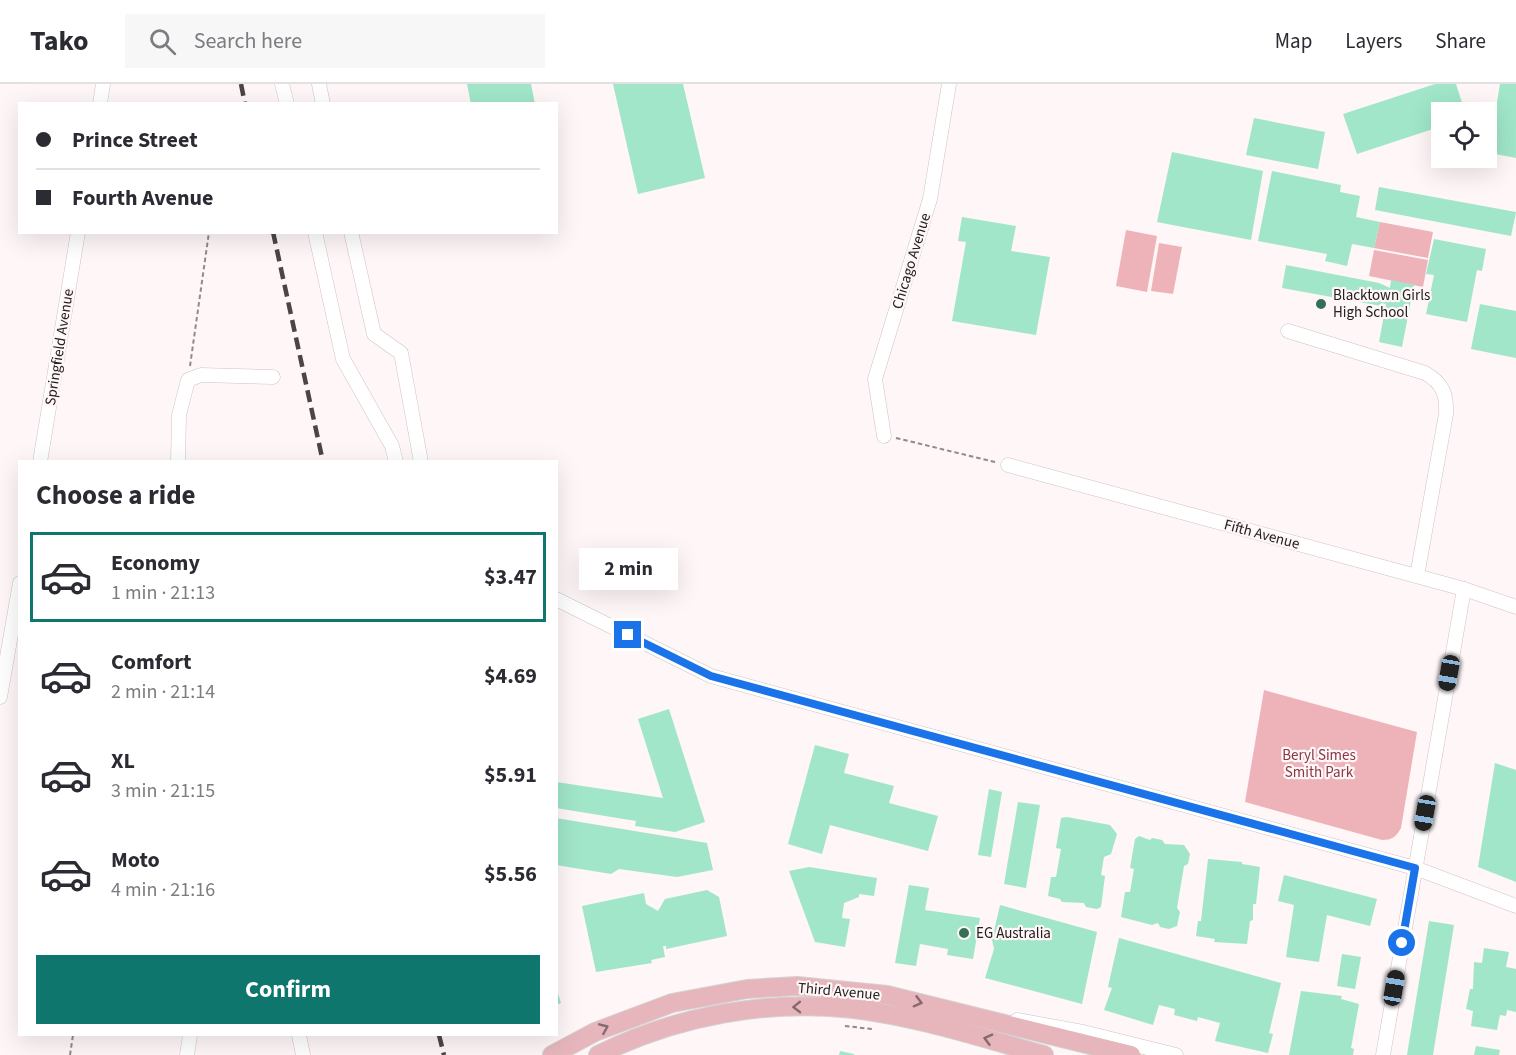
<!DOCTYPE html>
<html lang="en">
<head>
<meta charset="utf-8">
<style>
	body { margin:0; font-family:"Source Sans 3",sans-serif; background:#f7f7f7; color:#2b2b33; height:100vh; display:flex; flex-direction:column; font-size:22px; white-space:nowrap }
	* { box-sizing:border-box; margin:0 }
	p { font-size:20px; color:#7c7c81 }
	.icon { flex:none; width:33px; height:33px; fill:none; stroke:currentColor; stroke-width:2; stroke-linecap:round; stroke-linejoin:round }
	.map { position:relative; flex:1; overflow:hidden }
	.panel { position:absolute; left:18px; top:376px; width:540px; height:576px; display:flex; flex-direction:column; background:#fff; border-radius:0px; box-shadow:0 6px 24px #0002 }
	.panel>* { flex:none }
	.top-card { position:absolute; left:18px; top:18px; width:540px; height:132px; border-radius:0px; box-shadow:0 6px 24px #0002; display:grid; align-content:center; height:132px; padding:0 18px; background:#fff }
	.fabs { position:absolute; left:1431px; top:18px; display:grid; gap:12px }
	.fabs a { display:grid; place-items:center; width:66px; height:66px; border-radius:0px; background:#fff; box-shadow:0 6px 24px #0002; font-size:30px }
	.end { position:absolute; width:27px; height:27px; margin:-14px; border:8px solid #1a73e8; background:#fff; box-shadow:0 0 0 3px #fff }
	.from { border-radius:50% }
	.bubble { position:absolute; height:42px; border-radius:0px; background:#fff; box-shadow:0 6px 24px #0002; font-size:20px; font-weight:700; line-height:42px; text-align:center }
	.car { position:absolute; width:18px; height:36px; margin:-18px -9px; border-radius:8px; box-shadow:0 0 4px 2px #0007; background:linear-gradient(#222 24%,#8ab4d8 0 40%,#222 0 76%,#8ab4d8 0 86%,#222 0) }
	.top-card b { display:flex; align-items:center; gap:21px; height:57px; font-size:22px }
	.top-card b+b { border-top:2px solid #e1e1e2 }
	.top-card i { width:15px; height:15px; background:#2b2b33 }
	ul { padding:0; list-style:none }
	li { display:flex; align-items:center; gap:18px; height:90px; margin:0 12px 9px; padding:0 6px; border:3px solid transparent; border-radius:0px }
	li div { flex:1 }
	li b { display:block; font-size:22px }
	li em { font-style:normal; font-weight:700 }
	li.on { border-color:#0f766e }
	li>.icon { width:54px; height:54px; stroke-width:1.5 }
	h2 { padding:0 18px; font-size:27px; line-height:72px }
	.button { display:flex; gap:12px; margin-top:auto; padding:12px 18px }
	.button a { flex:1; height:69px; border-radius:0px; background:#0f766e; color:#fff; font-size:24px; font-weight:700; line-height:69px; text-align:center }
	header { display:flex; align-items:center; gap:36px; box-sizing:border-box; height:84px; padding:0 30px; background:#fff; border-bottom:2px solid #e1e1e2 }
	header strong { font-size:28px }
	nav { display:flex; gap:33px; margin-inline-start:auto; font-size:21px }
	.search { width:420px; height:54px; background:#f7f7f7; display:flex; align-items:center; gap:15px; box-sizing:border-box; padding:0 21px; border-radius:0px; color:#7c7c81; font-size:22px }
	.map>svg:first-child { display:block }
	.green { fill:#eeb3b9 }
	.building { fill:#a1e6c9 }
	.lines { fill:none; stroke-linecap:round; stroke-linejoin:round }
	.minor-casing { stroke:#cfc3c4; stroke-width:15 }
	.major-casing { stroke:#d3d2d2; stroke-width:20 }
	.path { stroke:#908a8b; stroke-width:2; stroke-dasharray:4.5 3; stroke-linecap:butt }
	.minor { stroke:#fff; stroke-width:14 }
	.major { stroke:#e6b6bc; stroke-width:18 }
	.rail { stroke:#4b4646; stroke-width:4.5; stroke-dasharray:12 6; stroke-linecap:butt }
	.oneway { stroke:#856b6e }
	.route { stroke:#1a73e8; stroke-width:8 }
	.poi-dot { fill:#346f58; stroke:#fef6f7; stroke-width:2 }
	.labels { text-anchor:middle; stroke-width:4.5; stroke-linejoin:round; paint-order:stroke }
	.street-label { font-size:15px; fill:#242020; stroke:#fef6f7 }
	.poi-label { font-size:15px; fill:#242020; stroke:#fef6f7; text-anchor:start }
	.park-label { font-size:15px; fill:#863644; stroke:#fef6f7 }
</style>
</head>
<body>
<header>
<strong>Tako</strong>
<div class="search"><svg class="icon" aria-label="search" viewBox="0 0 24 24"><circle cx="10" cy="10" r="6"/><path d="M15 15l6 6"/></svg>Search here</div>
<nav><a>Map</a><a>Layers</a><a>Share</a></nav>
</header>
<div class="map">
<svg width="1516" height="971" viewBox="0 0 1516 971">
	<rect width="100%" height="100%" fill="#fef6f7"/>
	<g class="green">
		<polygon points="1380,138 1433,148 1428,174 1374,164"/>
		<polygon points="1126,146 1157,152 1147,208 1116,202"/>
		<polygon points="1159,159 1182,163 1173,210 1151,207"/>
		<polygon points="1374,166 1428,176 1423,203 1369,192"/>
		<path d="M 1264,606 L 1417,648 L 1401,744 C 1396,753 1392,756 1382,756 L 1245,718 Z"/>
	</g>
	<g class="building">
		<polygon points="467,0 531,0 535,20 471,20"/>
		<polygon points="613,0 683,0 705,94 638,110"/>
		<polygon points="1435,0 1456,0 1465,28 1442,28 1442,42 1357,70 1343,30"/>
		<polygon points="1500,0 1516,0 1516,74 1490,69 1489,66"/>
		<polygon points="1254,34 1325,48 1318,85 1246,71"/>
		<polygon points="1172,68 1263,87 1251,156 1157,138"/>
		<polygon points="1272,87 1341,101 1340,108 1360,112 1356,133 1380,138 1374,164 1352,160 1347,182 1325,177 1327,170 1258,157"/>
		<polygon points="1379,103 1516,128 1511,152 1375,126"/>
		<polygon points="962,133 1016,142 1011,167 1050,173 1036,251 952,237 966,158 958,157"/>
		<polygon points="1434,155 1486,165 1482,187 1477,186 1467,238 1426,230 1434,191 1426,190"/>
		<polygon points="1286,181 1379,199 1390,204 1391,196 1414,201 1402,263 1379,258 1386,220 1381,219 1381,222 1282,204"/>
		<polygon points="1480,220 1516,227 1516,274 1471,265"/>
		<polygon points="669,625 705,738 675,748 635,742 636,737 556,724 556,698 663,714 638,635"/>
		<polygon points="815,661 849,670 844,689 894,702 889,719 938,732 928,767 830,741 822,770 788,760"/>
		<polygon points="1495,679 1516,686 1516,798 1478,783"/>
		<polygon points="989,705 1002,708 991,773 978,771"/>
		<polygon points="1018,718 1040,721 1026,804 1004,800"/>
		<polygon points="1067,733 1110,741 1117,750 1111,770 1104,773 1101,791 1105,792 1101,823 1097,825 1086,823 1084,819 1062,818 1060,815 1048,812 1051,793 1056,793 1061,765 1056,764 1061,734"/>
		<polygon points="556,734 707,759 713,786 677,793 619,785 611,790 556,781"/>
		<polygon points="1139,752 1150,756 1152,754 1162,756 1165,760 1184,761 1190,770 1188,780 1184,782 1177,824 1180,828 1177,842 1169,845 1160,843 1158,839 1152,841 1121,833 1125,808 1130,808 1134,785 1130,784 1135,755"/>
		<polygon points="1208,775 1242,778 1242,780 1260,783 1256,820 1253,820 1253,836 1250,837 1247,860 1214,858 1215,855 1196,852 1198,837 1201,837"/>
		<polygon points="809,783 877,794 874,812 859,810 859,813 844,819 842,834 850,835 845,863 815,858 789,787"/>
		<polygon points="1284,791 1377,815 1370,842 1327,831 1319,878 1286,873 1294,821 1278,817"/>
		<polygon points="909,801 929,804 925,826 980,834 973,875 947,871 948,865 920,860 916,882 895,879"/>
		<polygon points="707,806 719,813 727,852 666,865 666,862 663,862 665,873 651,876 652,879 596,888 582,822 644,809 646,820 658,827 665,815"/>
		<polygon points="1000,821 1097,848 1082,920 985,894 994,865 992,856"/>
		<polygon points="1429,837 1454,841 1433,971 1407,971"/>
		<polygon points="1119,854 1281,899 1269,949 1273,950 1268,969 1215,957 1220,939 1198,933 1197,937 1174,931 1175,925 1159,921 1153,941 1104,926 1112,904 1108,903"/>
		<polygon points="1484,864 1509,868 1506,883 1516,885 1516,928 1507,926 1506,932 1500,931 1497,946 1471,942 1473,927 1466,925 1470,905 1473,905 1474,878 1482,879"/>
		<polygon points="1342,870 1361,873 1355,905 1337,902"/>
		<polygon points="556,903 561,919 556,921"/>
		<polygon points="1301,907 1342,912 1341,915 1359,920 1351,964 1354,965 1353,971 1289,971"/>
		<polygon points="1476,962 1500,966 1499,971 1474,971"/>
		<polygon points="840,967 854,970 854,971 839,971"/>
	</g>
	<g class="lines">
		<defs>
			<g id="minor">
				<polyline points="282,0 287,20"/>
				<polyline points="319,0 323,20"/>
				<polyline points="100,20 103,0"/>
				<polyline points="315,148 343,275 392,362 396,378"/>
				<polyline points="351,148 374,250 401,269 421,378"/>
				<path d="M 1288,247 L 1425,289 C 1443,299 1447,311 1446,330 L 1417,492"/>
				<polyline points="884,352 875,295 930,115 949,0"/>
				<polyline points="40,378 78,148"/>
				<polyline points="178,378 179,331 188,296 201,291 273,293"/>
				<polyline points="1008,381 1464,505 1516,523"/>
				<polyline points="556,515 711,592 1415,784 1516,822"/>
				<polyline points="0,613 20,499"/>
				<polyline points="1017,936 1083,948 1176,971"/>
				<polyline points="299,951 303,971"/>
				<polyline points="187,971 190,951"/>
				<polyline points="1383,971 1464,505"/>
			</g>
			<g id="major">
				<polyline points="552,971 595,948 672,919 747,905 797,902 887,911 1131,971"/>
				<path d="M 598,971 C 675,932 768,915 854,925 C 919,933 982,954 1044,971"/>
			</g>
		</defs>
		<use href="#minor" class="minor-casing"/>
		<use href="#major" class="major-casing"/>
		<g class="path">
			<polyline points="190,282 209,148"/>
			<polyline points="896,354 995,378"/>
			<polyline points="845,942 872,945"/>
			<polyline points="70,971 73,951"/>
		</g>
		<use href="#minor" class="minor"/>
		<use href="#major" class="major"/>
		<g class="rail">
			<polyline points="241,0 245,20"/>
			<polyline points="273,148 323,378"/>
			<polyline points="439,951 444,971"/>
		</g>
	</g>
	<defs><path id="oneway-chevron" d="M-2-3.5L2.5 0L-2 3.5" fill="none" stroke-width="1.6" stroke-linecap="round" stroke-linejoin="round" transform="scale(1.5)"/></defs>
	<g class="oneway">
		<use href="#oneway-chevron" transform="translate(918 918) rotate(15)"/>
		<use href="#oneway-chevron" transform="translate(797 923) rotate(179)"/>
		<use href="#oneway-chevron" transform="translate(604 944) rotate(-23)"/>
		<use href="#oneway-chevron" transform="translate(988 955) rotate(-165)"/>
	</g>
	<g class="lines">
		<polyline class="route" points="628,551 711,592 1415,784 1402,859"/>
	</g>
	<g class="poi-dot">
		<circle cx="1321" cy="220" r="6"/>
		<circle cx="964" cy="849" r="6"/>
	</g>
	<g class="labels">
		<g class="street-label">
			<text transform="translate(911 177) rotate(-73)" y="5">Chicago Avenue</text>
			<text transform="translate(59 263) rotate(-81)" y="5">Springfield Avenue</text>
			<text transform="translate(1262 450) rotate(15)" y="5">Fifth Avenue</text>
			<text transform="translate(839 907) rotate(5)" y="5">Third Avenue</text>
		</g>
		<g class="poi-label">
			<text x="1333" y="216">Blacktown Girls<tspan x="1333" dy="17">High School</tspan></text>
			<text x="976" y="854">EG Australia</text>
		</g>
		<g class="park-label">
			<text x="1319" y="676">Beryl Simes<tspan x="1319" dy="17">Smith Park</tspan></text>
		</g>
	</g>
</svg>
<div class="fabs">
<a><svg class="icon" aria-label="locate" viewBox="0 0 24 24"><circle cx="12" cy="12" r="6"/><path d="M12 2v4M12 18v4M2 12h4M18 12h4"/></svg></a>
</div>
<i class="end from" style="left:1402px;top:859px"></i>
<i class="end" style="left:628px;top:551px"></i>
<div class="bubble" style="left:579px;top:464px;width:99px">2 min</div>
<i class="car" style="left:1449px;top:589px;rotate:190deg"></i>
<i class="car" style="left:1425px;top:729px;rotate:190deg"></i>
<i class="car" style="left:1394px;top:904px;rotate:10deg"></i>
<div class="top-card">
<b><i class="from"></i>Prince Street</b>
<b><i></i>Fourth Avenue</b>
</div>
<section class="panel">
<h2>Choose a ride</h2>
<ul>
<li class="on"><svg class="icon" aria-label="car" viewBox="0 0 24 24"><path d="M5 17H2v-5l4-1 3-4h7l3 4 3 1v5h-3M9 17h6M6 11h13"/><circle cx="7" cy="17" r="2"/><circle cx="17" cy="17" r="2"/></svg><div><b>Economy</b><p>1 min · 21:13</p></div><em>$3.47</em></li>
<li><svg class="icon" aria-label="car" viewBox="0 0 24 24"><path d="M5 17H2v-5l4-1 3-4h7l3 4 3 1v5h-3M9 17h6M6 11h13"/><circle cx="7" cy="17" r="2"/><circle cx="17" cy="17" r="2"/></svg><div><b>Comfort</b><p>2 min · 21:14</p></div><em>$4.69</em></li>
<li><svg class="icon" aria-label="car" viewBox="0 0 24 24"><path d="M5 17H2v-5l4-1 3-4h7l3 4 3 1v5h-3M9 17h6M6 11h13"/><circle cx="7" cy="17" r="2"/><circle cx="17" cy="17" r="2"/></svg><div><b>XL</b><p>3 min · 21:15</p></div><em>$5.91</em></li>
<li><svg class="icon" aria-label="car" viewBox="0 0 24 24"><path d="M5 17H2v-5l4-1 3-4h7l3 4 3 1v5h-3M9 17h6M6 11h13"/><circle cx="7" cy="17" r="2"/><circle cx="17" cy="17" r="2"/></svg><div><b>Moto</b><p>4 min · 21:16</p></div><em>$5.56</em></li>
</ul>
<div class="button"><a>Confirm</a></div>
</section>
</div>
</body>
</html>
